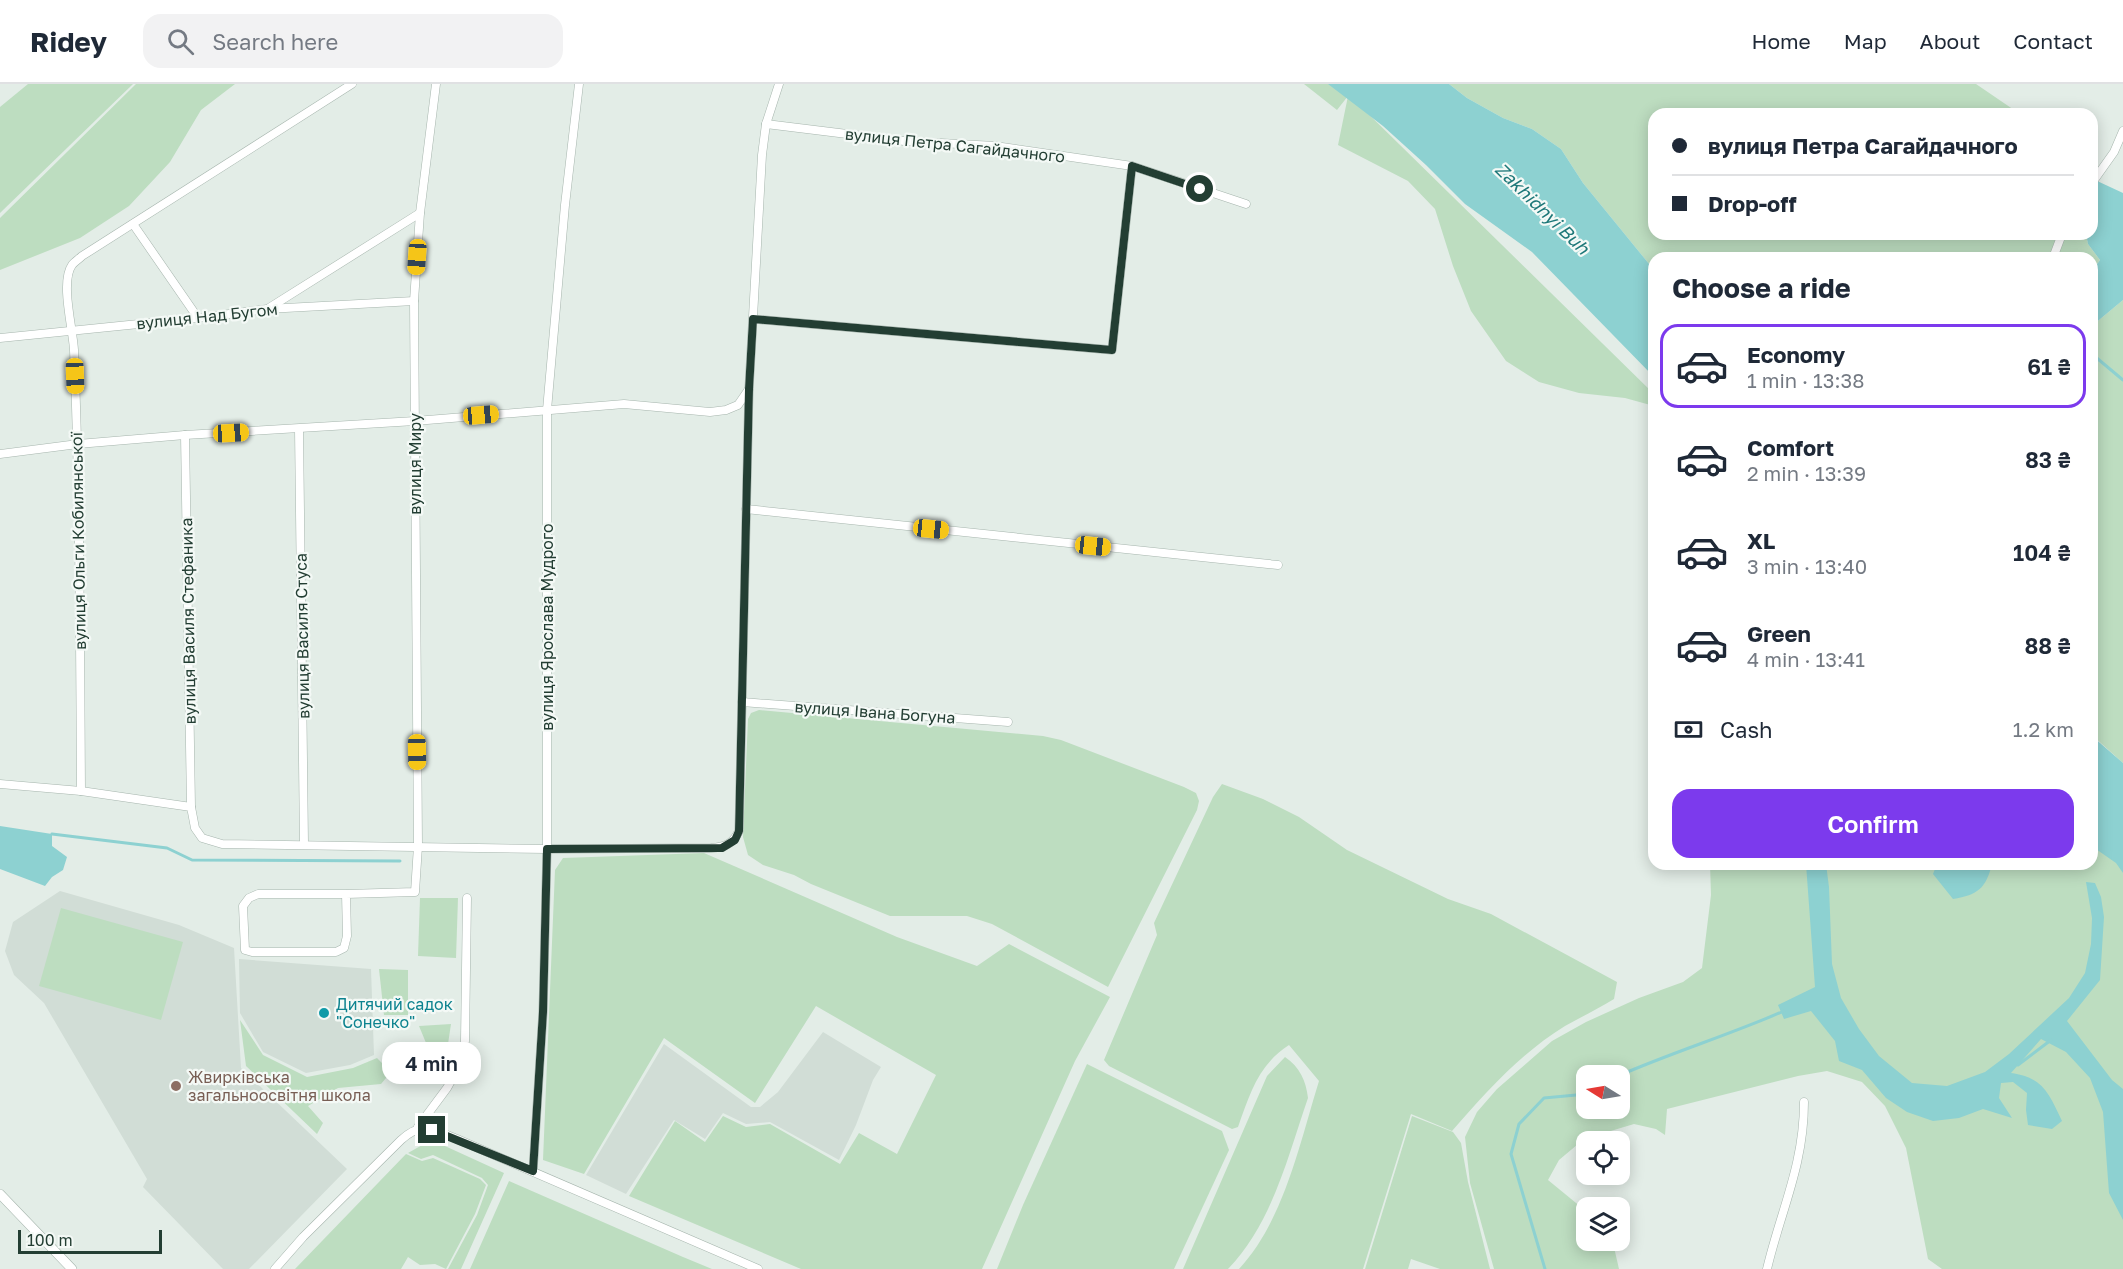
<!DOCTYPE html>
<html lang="en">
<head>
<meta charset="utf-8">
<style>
	body { margin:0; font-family:"Golos Text",sans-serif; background:#f2f2f3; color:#1f2937; height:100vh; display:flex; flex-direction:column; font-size:22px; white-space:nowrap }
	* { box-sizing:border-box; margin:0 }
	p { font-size:20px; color:#747a83 }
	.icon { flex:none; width:33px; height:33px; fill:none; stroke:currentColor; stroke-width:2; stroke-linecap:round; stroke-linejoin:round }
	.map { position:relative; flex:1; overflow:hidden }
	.drawer { position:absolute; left:1648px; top:168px; width:450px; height:618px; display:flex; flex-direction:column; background:#fff; border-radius:18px; box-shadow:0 3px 15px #0003 }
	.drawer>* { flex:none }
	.banner { position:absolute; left:1648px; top:24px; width:450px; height:132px; border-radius:18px; box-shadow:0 3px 15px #0003; display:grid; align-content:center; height:132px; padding:0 24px; background:#fff }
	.needle { width:39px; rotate:281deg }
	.controls { position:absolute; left:1576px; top:981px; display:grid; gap:12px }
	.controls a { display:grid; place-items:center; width:54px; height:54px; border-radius:12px; background:#fff; box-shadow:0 3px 15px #0003; font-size:30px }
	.scale { position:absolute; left:18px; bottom:15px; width:144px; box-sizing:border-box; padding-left:6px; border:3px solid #233e33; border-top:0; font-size:16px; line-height:21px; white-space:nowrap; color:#233e33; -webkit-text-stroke:4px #f4f9f6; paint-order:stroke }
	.end { position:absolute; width:27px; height:27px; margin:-14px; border:8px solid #233e33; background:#fff; box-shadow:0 0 0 3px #fff }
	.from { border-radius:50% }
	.bubble { position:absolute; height:42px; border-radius:18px; background:#fff; box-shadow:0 3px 15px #0003; font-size:20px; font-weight:600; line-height:42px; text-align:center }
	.car { position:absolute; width:18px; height:36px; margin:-18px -9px; border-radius:8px; box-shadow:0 0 4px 2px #0007; background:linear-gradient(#f5c518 24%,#345 0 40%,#f5c518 0 76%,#345 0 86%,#f5c518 0) }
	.banner b { display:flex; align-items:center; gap:21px; height:57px; font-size:22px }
	.banner b+b { border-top:2px solid #e0e1e3 }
	.banner i { width:15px; height:15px; background:#1f2937 }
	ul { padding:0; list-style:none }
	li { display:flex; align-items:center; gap:18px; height:84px; margin:0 12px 9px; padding:0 12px; border:3px solid transparent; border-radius:18px }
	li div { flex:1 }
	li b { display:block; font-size:22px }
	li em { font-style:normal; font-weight:600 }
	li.on { border-color:#7c3aed }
	li>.icon { width:54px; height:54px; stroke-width:1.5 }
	h2 { padding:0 24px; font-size:27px; line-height:72px }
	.pay { display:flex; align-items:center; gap:15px; height:66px; padding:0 24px; font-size:22px }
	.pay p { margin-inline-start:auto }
	.button { display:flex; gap:12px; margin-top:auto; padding:12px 24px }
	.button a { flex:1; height:69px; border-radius:18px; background:#7c3aed; color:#fff; font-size:24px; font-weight:600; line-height:69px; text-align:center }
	header { display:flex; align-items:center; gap:36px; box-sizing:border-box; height:84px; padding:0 30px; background:#fff; border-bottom:2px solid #e0e1e3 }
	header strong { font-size:28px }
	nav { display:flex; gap:33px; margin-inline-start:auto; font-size:21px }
	.search { width:420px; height:54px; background:#f2f2f3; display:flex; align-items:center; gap:15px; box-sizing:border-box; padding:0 21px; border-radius:18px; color:#747a83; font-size:22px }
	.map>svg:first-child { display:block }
	.built { fill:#d1ddd6 }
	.green { fill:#bdddc0; fill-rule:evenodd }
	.water { fill:#8dd1d1 }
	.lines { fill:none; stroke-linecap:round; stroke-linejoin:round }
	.stream { stroke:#8dd1d1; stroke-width:3 }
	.minor-casing { stroke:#a6b5ad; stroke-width:9 }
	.tertiary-casing { stroke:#a6b5ad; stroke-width:10 }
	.minor { stroke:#fff; stroke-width:8 }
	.tertiary { stroke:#fff; stroke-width:9 }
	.route { stroke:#233e33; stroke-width:8 }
	.culture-dot { fill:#0f9aa8; stroke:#f4f9f6; stroke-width:2 }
	.education-dot { fill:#8d6e63; stroke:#f4f9f6; stroke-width:2 }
	.labels { text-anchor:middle; stroke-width:4.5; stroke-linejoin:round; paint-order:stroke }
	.street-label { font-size:16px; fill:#233e33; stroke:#f4f9f6 }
	.culture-label { font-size:16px; fill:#0d838f; stroke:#f4f9f6; text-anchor:start }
	.education-label { font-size:16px; fill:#785e54; stroke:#f4f9f6; text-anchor:start }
	.water-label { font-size:18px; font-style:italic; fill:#1e7879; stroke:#f4f9f6 }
</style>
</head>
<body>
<header>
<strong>Ridey</strong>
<div class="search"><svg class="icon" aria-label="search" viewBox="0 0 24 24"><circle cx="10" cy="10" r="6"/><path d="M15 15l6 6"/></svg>Search here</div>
<nav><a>Home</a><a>Map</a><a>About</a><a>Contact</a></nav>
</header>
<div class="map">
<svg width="2123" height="1185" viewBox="0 0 2123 1185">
	<rect width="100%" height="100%" fill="#e3ede7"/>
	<g class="built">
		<polygon points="60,807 179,841 234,864 241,984 347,1085 249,1185 223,1185 143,1103 147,1095 44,919 14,891 5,867 13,838"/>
		<polygon points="239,875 371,885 374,971 350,981 306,989 263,968 240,929"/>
		<polygon points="823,948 881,983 873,996 856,1041 839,1076 770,1038 746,1040 723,1029 705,1055 674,1036 626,1110 586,1091 664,960 751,1023 760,1023 778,1008"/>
	</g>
	<g class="green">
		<polygon points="28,0 133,0 0,129 0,23"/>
		<polygon points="136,0 235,0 201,26 170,78 129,122 80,154 0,186 0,134"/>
		<polygon points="1304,0 1332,0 1348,10 1654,310 1654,322 1625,314 1579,309 1539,298 1506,277 1471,227 1453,182 1435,125 1408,97 1338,61 1348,12 1337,26"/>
		<polygon points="1449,0 1976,0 2020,30 1654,30 1654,150 2086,150 2088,160 2100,176 2093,186 2092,174 1654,174 1654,186 1583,99 1561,65 1532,45 1503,34 1467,14"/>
		<polygon points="2123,216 2123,679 2093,652 2093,241"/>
		<polygon points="759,626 1043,652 1061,656 1184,703 1196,709 1199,717 1197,726 1108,903 992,840 967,832 890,832 811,800 794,791 763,781 748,771 743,753 748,635 751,629"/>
		<path d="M 1222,700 L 1263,715 L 1299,733 L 1347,766 L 1448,815 L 1491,830 L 1617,898 L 1614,915 C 1598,925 1581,933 1565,942 C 1521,969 1486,1008 1452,1047 L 1411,1030 L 1363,1185 L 1239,1185 C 1284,1137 1300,1058 1319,997 L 1289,961 C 1258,981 1250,1010 1238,1043 L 1232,1045 L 1109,982 L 1104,976 L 1157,851 L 1154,839 L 1213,713 Z"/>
		<path d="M 2093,730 L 2123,777 L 2123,1185 L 1942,1185 L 1928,1175 L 1906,1064 L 1885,1022 L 1862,998 L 1827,987 L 1798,992 L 1667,1025 L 1665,1051 L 1656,1045 L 1634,1040 L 1584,1055 L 1559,1076 L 1548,1096 L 1587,1128 L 1587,1156 L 1611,1157 L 1613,1159 L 1619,1185 L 1494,1185 L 1470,1099 L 1465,1053 L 1477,1028 L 1497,1005 L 1552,957 L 1586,938 L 1639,914 L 1683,898 L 1702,884 L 1711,811 L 1710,780 L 2092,780 ZM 1587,992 L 1620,992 L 1620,1024 L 1587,1024 Z"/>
		<polygon points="704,769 897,853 977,882 1009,860 1110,913 1075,977 982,1185 801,1185 629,1112 675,1037 705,1058 723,1032 746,1043 770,1040 840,1080 859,1049 897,1070 936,991 816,922 755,1019 664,954 584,1090 543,1076 555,786 563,774"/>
		<polygon points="420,814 458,814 456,874 418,872"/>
		<polygon points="61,824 183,858 161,936 39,902"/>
		<polygon points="379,885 408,886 408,931 384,931"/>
		<polygon points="240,936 263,971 307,993 353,984 377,974 391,988 381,1000 338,1004 308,1022 323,1039 317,1050 246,982"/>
		<polygon points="451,940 442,1000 426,995 431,971 419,942"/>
		<path d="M 1285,973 C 1300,983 1306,997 1308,1014 C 1288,1072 1272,1140 1228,1185 L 1183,1185 L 1267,992 Z"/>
		<polygon points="1087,980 1222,1047 1229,1066 1174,1185 997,1185 1023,1121"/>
		<polygon points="1412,1032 1453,1048 1461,1059 1468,1098 1490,1185 1440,1185 1411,1175 1408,1185 1365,1185"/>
		<polygon points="434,1057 504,1089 461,1185 448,1185 477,1131 488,1101 482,1094 433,1071 421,1075 408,1069 424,1060"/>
		<polygon points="406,1070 422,1077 433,1074 480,1095 486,1101 475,1130 446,1185 435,1180 420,1181 408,1173 401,1185 295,1185"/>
		<polygon points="509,1097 683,1173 712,1185 470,1185"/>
	</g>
	<g class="water">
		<polygon points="1328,0 1449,0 1467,14 1503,34 1532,45 1561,65 1583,99 1654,186 1654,293 1532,168 1465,120 1426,81 1383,42"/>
		<polygon points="2095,96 2123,109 2123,216 2093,241 2093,186 2100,176 2088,160 2086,150 2092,150 2092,99"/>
		<polygon points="2092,652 2123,679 2123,789 2116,779 2093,763"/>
		<polygon points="0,742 52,750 52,762 67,773 63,786 52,793 45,802 0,785"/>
		<path d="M 1806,780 L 1826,780 L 1829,803 L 1832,880 L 1841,914 L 1859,945 L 1879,972 L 1912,999 L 1947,1002 L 1985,988 L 2009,970 L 2069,914 L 2085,889 L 2091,860 L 2092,834 L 2086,798 L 2095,799 L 2101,813 L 2104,833 L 2100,896 L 2067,937 L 2112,996 L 2123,1005 L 2123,1136 L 2109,1109 L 2103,1028 L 2090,994 L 2066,968 L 2041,955 L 2011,989 C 2043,993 2049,1010 2062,1037 L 2052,1045 L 2028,1041 L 2026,1026 L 2027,1009 L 2013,998 L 2001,999 L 1999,1014 L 2012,1034 L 1983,1025 L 1959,1034 L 1933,1037 L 1907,1028 L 1886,1014 L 1862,986 L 1839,977 L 1835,957 L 1811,927 L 1784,935 L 1778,921 L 1815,903 Z"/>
		<path d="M 1937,780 L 1992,780 C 1986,804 1978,811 1953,815 L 1933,790 Z"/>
	</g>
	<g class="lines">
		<g class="stream">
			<polyline points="2092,270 2123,296"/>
			<polyline points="52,750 167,764 192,776 400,777"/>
			<polyline points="2018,981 2051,956"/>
			<path d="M 1618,992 C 1673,968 1729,951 1784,927"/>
			<polyline points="1545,1185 1511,1070 1519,1040 1544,1014 1587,1010"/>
		</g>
		<defs>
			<g id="minor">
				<polyline points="766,40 904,57 995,62 1132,82 1246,120"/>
				<polyline points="2092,99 2114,68 2123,47"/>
				<polyline points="133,140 198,234"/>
				<polyline points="2053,174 2062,150"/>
				<polyline points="269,224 420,129"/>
				<polyline points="753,235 1112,266 1132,82"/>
				<polyline points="0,254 198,234 267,225 414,217"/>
				<polyline points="299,345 304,760"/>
				<polyline points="185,351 191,723"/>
				<polyline points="0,370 78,360 185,351 415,337 624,320 710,328 726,326 738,321 749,305"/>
				<polyline points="746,425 1278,481"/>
				<polyline points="742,618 1008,638"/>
				<path d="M 0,700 L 81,707 L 191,723 L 195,744 L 202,754 L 222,760 L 547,765 L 711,764 C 725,763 733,760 739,747 L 749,305 L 762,71 L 766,40 L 779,0"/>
				<path d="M 81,707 C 80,560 80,413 74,266 C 73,245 60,198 72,181 C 74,178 79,175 82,172 L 352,0"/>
				<polyline points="346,810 347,852 344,864 336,868 252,868 245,866 243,822 249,814 258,810 346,810 415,808 418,762 414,217 420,129 436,0"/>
				<polyline points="418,1043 447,1004 461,979 465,957 467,814"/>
				<polyline points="533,1087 543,928 547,765 547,326 565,121 579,0"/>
				<path d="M 275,1185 L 303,1153 L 401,1056 C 422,1036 433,1046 457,1055 L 758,1185"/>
				<path d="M 1767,1185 C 1781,1126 1804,1081 1804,1018"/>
			</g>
			<polyline id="tertiary" points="0,1110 72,1185"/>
		</defs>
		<use href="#minor" class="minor-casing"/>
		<use href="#tertiary" class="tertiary-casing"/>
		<use href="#minor" class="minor"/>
		<use href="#tertiary" class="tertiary"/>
	</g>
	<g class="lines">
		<polyline class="route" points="432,1046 533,1087 543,928 547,765 722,764 735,756 739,747 749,305 753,235 1112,266 1132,82 1200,105"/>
	</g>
	<circle class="culture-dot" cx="324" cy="929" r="6"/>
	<circle class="education-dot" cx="176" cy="1002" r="6"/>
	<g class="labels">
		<g class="street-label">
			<text transform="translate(955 61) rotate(6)" y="6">вулиця Петра Сагайдачного</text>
			<text transform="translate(207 232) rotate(-6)" y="6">вулиця Над Бугом</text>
			<text transform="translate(415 380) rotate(-90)" y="6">вулиця Миру</text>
			<text transform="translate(78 457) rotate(-91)" y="6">вулиця Ольги Кобилянської</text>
			<text transform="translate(188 537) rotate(-91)" y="6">вулиця Василя Стефаника</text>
			<text transform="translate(547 543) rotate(-90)" y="6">вулиця Ярослава Мудрого</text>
			<text transform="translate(302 552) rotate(-91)" y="6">вулиця Василя Стуса</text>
			<text transform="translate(875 628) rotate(4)" y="6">вулиця Івана Богуна</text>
		</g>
		<g class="culture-label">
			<text x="336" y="926">Дитячий садок<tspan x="336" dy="18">"Сонечко"</tspan></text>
		</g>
		<g class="education-label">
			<text x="188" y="999">Жвирківська<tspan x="188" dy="18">загальноосвітня школа</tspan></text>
		</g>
		<g class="water-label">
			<text transform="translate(1542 125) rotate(44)" y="6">Zakhidnyi Buh</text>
		</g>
	</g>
</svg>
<div class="controls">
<a><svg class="needle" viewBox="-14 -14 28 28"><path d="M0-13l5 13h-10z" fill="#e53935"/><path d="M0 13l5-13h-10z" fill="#747a83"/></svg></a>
<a><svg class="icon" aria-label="locate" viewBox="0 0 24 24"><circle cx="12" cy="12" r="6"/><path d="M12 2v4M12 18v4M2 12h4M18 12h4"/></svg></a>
<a><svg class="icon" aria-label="layers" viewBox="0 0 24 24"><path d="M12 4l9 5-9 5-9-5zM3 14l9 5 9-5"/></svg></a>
</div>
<div class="scale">100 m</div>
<i class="end from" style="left:1200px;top:105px"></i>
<i class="end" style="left:432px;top:1046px"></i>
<div class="bubble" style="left:382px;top:958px;width:99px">4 min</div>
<i class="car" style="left:417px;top:173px;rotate:184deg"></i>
<i class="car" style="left:75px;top:292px;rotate:178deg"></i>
<i class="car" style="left:481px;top:331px;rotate:85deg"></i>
<i class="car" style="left:231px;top:349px;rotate:87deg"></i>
<i class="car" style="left:931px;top:445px;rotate:96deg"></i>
<i class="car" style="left:1093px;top:462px;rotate:96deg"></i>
<i class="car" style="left:417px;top:668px;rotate:179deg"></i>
<div class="banner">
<b><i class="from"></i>вулиця Петра Сагайдачного</b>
<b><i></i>Drop-off</b>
</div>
<section class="drawer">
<h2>Choose a ride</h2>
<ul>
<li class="on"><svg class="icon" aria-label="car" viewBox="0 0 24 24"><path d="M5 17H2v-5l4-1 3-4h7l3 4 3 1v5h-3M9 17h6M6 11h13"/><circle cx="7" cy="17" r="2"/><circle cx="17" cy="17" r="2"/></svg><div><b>Economy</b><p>1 min · 13:38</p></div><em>61 ₴</em></li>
<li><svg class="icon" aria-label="car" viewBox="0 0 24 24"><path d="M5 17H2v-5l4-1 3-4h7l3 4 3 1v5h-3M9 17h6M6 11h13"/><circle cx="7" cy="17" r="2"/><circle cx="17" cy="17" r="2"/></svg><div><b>Comfort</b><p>2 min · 13:39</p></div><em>83 ₴</em></li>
<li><svg class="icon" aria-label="car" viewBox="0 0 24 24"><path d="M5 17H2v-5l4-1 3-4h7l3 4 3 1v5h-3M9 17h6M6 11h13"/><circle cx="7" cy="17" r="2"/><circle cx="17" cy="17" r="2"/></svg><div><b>XL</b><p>3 min · 13:40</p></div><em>104 ₴</em></li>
<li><svg class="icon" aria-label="car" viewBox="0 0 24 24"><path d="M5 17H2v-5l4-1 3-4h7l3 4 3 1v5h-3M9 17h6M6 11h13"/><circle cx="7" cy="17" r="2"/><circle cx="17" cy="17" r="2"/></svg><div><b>Green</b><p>4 min · 13:41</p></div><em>88 ₴</em></li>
</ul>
<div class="pay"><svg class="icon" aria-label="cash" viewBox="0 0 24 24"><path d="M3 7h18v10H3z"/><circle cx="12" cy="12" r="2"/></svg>Cash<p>1.2 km</p></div>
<div class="button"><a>Confirm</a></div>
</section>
</div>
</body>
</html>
